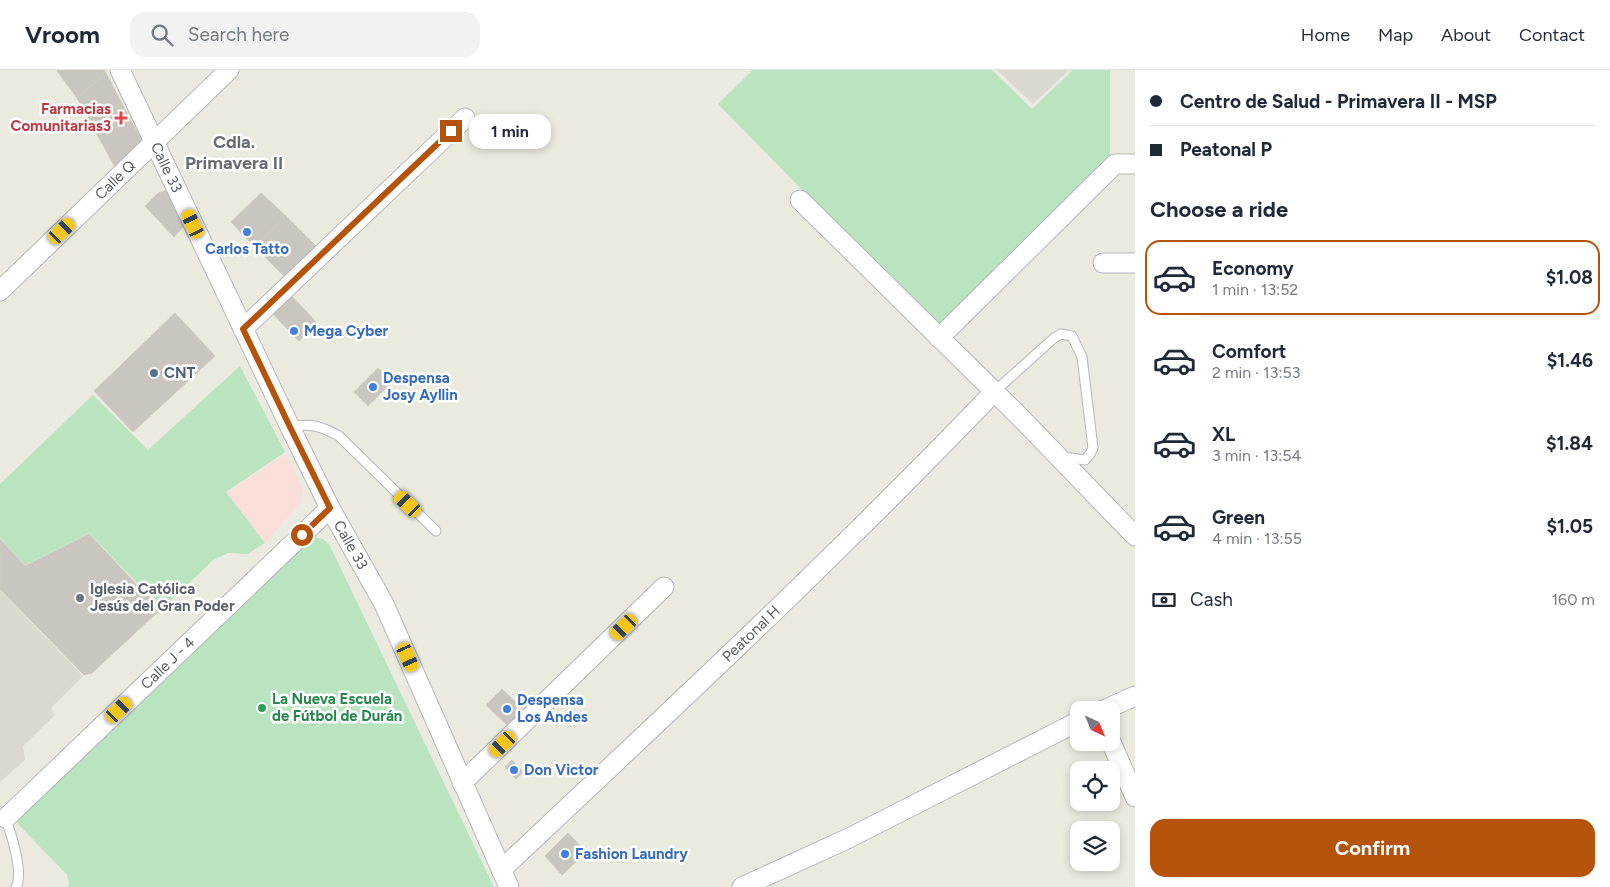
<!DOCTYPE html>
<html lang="en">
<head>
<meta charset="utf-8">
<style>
	body { margin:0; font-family:Figtree,sans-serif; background:#f2f2f3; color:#1f2937; height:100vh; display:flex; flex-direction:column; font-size:19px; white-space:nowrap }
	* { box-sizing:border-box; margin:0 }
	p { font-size:16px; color:#747a83 }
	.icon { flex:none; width:28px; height:28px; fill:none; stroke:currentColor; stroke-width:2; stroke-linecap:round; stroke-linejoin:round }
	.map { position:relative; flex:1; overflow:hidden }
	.drawer { display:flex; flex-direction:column; background:#fff; width:475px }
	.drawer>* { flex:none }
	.top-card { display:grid; align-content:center; height:110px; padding:0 15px; background:#fff }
	.needle { width:32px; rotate:136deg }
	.tools { position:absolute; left:1070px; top:631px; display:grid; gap:10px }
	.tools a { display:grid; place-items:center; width:50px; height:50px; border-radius:10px; background:#fff; box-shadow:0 2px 8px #0003; font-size:25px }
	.end { position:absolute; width:22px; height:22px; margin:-11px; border:6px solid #b45309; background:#fff; box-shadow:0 0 0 2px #fff }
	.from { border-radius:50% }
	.bubble { position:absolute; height:35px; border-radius:15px; background:#fff; box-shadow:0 2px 8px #0003; font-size:16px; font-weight:700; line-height:35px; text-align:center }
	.car { position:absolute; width:15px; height:30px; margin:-15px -8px; border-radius:6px; box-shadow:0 0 4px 1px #0007; background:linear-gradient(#f5c518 24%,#345 0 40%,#f5c518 0 76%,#345 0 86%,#f5c518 0) }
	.top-card b { display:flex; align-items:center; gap:18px; height:48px; font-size:19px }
	.top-card b+b { border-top:1px solid #e0e1e3 }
	.top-card i { width:12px; height:12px; background:#1f2937 }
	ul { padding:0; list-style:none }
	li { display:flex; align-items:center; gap:15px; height:75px; margin:0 10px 8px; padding:0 5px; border:2px solid transparent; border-radius:15px }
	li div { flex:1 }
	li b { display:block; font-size:19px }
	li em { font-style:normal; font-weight:700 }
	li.active { border-color:#b45309 }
	li>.icon { width:45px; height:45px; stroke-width:1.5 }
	h2 { padding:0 15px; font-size:22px; line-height:60px }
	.pay { display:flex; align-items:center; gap:12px; height:55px; padding:0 15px; font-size:19px }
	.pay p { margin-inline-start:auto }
	.cta { display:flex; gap:10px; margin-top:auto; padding:10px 15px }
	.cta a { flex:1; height:58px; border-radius:15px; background:#b45309; color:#fff; font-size:20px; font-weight:700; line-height:58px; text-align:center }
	header { display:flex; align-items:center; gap:30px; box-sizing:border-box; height:70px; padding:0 25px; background:#fff; border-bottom:1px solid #e0e1e3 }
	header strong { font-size:24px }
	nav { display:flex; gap:28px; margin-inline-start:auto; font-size:18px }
	.search { width:350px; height:45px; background:#f2f2f3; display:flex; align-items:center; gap:12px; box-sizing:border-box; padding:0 18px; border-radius:15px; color:#747a83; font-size:19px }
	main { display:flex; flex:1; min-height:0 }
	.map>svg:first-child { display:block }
	.education { fill:#dbd9cd }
	.medical { fill:#fadfd8 }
	.green { fill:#bae3bf }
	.building { fill:#c8c6be; stroke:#d0ccbd }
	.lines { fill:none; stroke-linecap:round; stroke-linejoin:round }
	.lane-casing { stroke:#b5b6bc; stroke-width:11 }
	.street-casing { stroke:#b5b6bc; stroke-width:21 }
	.lane { stroke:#fff; stroke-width:9 }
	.street { stroke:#fff; stroke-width:19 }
	.route { stroke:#b45309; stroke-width:6 }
	.health-dot { fill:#e0444e; stroke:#fff; stroke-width:2 }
	.shop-dot { fill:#3f7fe0; stroke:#fff; stroke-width:2 }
	.service-dot { fill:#5c6f8a; stroke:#fff; stroke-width:2 }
	.worship-dot { fill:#6b7280; stroke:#fff; stroke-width:2 }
	.leisure-dot { fill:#2e9e5b; stroke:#fff; stroke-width:2 }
	.labels { text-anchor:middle; stroke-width:5; stroke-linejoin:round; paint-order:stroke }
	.health-label { font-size:15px; font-weight:bold; fill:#be3a42; stroke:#fff; text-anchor:end }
	.street-label { font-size:15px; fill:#585b60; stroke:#fff }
	.shop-label { font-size:15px; font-weight:bold; fill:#366cbe; stroke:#fff; text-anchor:start }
	.service-label { font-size:15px; font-weight:bold; fill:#4e5e75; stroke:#fff; text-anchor:start }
	.worship-label { font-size:15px; font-weight:bold; fill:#5b616d; stroke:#fff; text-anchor:start }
	.leisure-label { font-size:15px; font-weight:bold; fill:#27864d; stroke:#fff; text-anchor:start }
	.quarter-label { font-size:18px; font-weight:bold; fill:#696c72; stroke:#fff }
</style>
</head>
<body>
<header>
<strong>Vroom</strong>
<div class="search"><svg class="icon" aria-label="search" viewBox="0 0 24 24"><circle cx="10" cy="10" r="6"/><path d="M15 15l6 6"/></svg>Search here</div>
<nav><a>Home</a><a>Map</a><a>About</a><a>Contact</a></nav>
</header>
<main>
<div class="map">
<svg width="1135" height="817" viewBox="0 0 1135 817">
	<rect width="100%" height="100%" fill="#ebeadf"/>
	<g class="education">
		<polygon points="997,0 1069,0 1033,34"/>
		<polygon points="0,520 83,606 51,638 55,645 23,676 25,690 0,712"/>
	</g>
	<polygon class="medical" points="286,384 303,420 300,434 265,473 227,423"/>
	<g class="green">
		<polygon points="753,0 992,0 1032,39 1073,0 1110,0 1110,92 939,260 718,34"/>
		<polygon points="240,296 285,382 226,422 265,473 247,484 228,483 213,490 164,537 138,514 89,463 25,495 0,468 0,414 93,325 148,380"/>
		<polygon points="306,466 323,469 329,474 494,817 67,817 69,814 67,805 19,755 15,748"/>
	</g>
	<g class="building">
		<polygon points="58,0 104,0 106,3 77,28 57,1"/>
		<polygon points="106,3 121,32 93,57 77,28"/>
		<polygon points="121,32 142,71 115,97 93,57"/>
		<polygon points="167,120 184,156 174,167 145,136 158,123"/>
		<polygon points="261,123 286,146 255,177 231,152"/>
		<polygon points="286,146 317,177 286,208 255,177"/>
		<polygon points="289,223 317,253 299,271 270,241"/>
		<polygon points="175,243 215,286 133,362 94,321"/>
		<polygon points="378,298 392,312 368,336 354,322"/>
		<polygon points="89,464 137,515 162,538 92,603 84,605 0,519 0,469 25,496"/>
		<polygon points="502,619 527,643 511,659 486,635"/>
		<polygon points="512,690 523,702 516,709 505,697"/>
		<polygon points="568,763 586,782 562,805 545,786"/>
	</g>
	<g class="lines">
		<defs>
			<g id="lane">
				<polyline points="994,322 1054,268 1061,264 1072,266 1082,287 1093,378 1090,384 1085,390 1063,387"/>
				<path d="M 290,357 C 311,353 321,356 339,366 L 436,461"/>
				<path d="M 5,748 C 11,762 24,804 16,817"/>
			</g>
			<g id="street">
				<path id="s1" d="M 120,0 L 290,357 L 330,438 L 384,534 L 509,817"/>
				<polyline points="800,130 1018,345 1135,466"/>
				<polyline points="1103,193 1135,193"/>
				<path id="s2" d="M 0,221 L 229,0"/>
				<polyline points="243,259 465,48"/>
				<polyline points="939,268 1115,94 1135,94"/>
				<polyline points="1104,640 1135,626"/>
				<polyline points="1111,672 1135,727"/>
				<polyline points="462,713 664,517"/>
				<path id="s3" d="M 6,748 L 330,438"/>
				<path id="s4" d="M 501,800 C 668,643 836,487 994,322"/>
				<polyline points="742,817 849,768 1079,651"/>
			</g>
		</defs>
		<use href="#lane" class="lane-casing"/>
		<use href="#street" class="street-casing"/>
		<use href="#lane" class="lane"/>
		<use href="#street" class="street"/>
	</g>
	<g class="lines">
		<polyline class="route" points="302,465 330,438 290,357 243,259 451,61"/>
	</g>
	<path class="health-dot" d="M118.5 40.5h5v5h5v5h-5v5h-5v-5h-5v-5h5z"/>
	<g class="shop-dot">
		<circle cx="247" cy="162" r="5"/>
		<circle cx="294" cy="261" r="5"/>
		<circle cx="373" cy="317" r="5"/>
		<circle cx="507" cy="639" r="5"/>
		<circle cx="514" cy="700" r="5"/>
		<circle cx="565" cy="784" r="5"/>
	</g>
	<circle class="service-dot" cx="154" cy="303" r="5"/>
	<circle class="worship-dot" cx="80" cy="528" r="5"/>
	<circle class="leisure-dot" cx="262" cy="638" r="5"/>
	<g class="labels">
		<g class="health-label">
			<text x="111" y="44">Farmacias<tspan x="111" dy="17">Comunitarias3</tspan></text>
		</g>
		<g class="street-label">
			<text dy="5" stroke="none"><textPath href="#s1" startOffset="108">Calle 33</textPath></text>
			<text dy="5" stroke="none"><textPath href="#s2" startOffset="160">Calle Q</textPath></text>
			<text dy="5" stroke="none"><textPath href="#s1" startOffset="528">Calle 33</textPath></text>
			<text dy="5" stroke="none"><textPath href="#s4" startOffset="344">Peatonal H</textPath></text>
			<text dy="5" stroke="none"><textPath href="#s3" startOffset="224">Calle J - 4</textPath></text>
		</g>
		<g class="shop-label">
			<text x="247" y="184" text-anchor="middle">Carlos Tatto</text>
			<text x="304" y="266">Mega Cyber</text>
			<text x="383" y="313">Despensa<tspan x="383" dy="17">Josy Ayllin</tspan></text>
			<text x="517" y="635">Despensa<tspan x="517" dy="17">Los Andes</tspan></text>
			<text x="524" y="705">Don Victor</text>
			<text x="575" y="789">Fashion Laundry</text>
		</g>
		<g class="service-label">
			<text x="164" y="308">CNT</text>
		</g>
		<g class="worship-label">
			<text x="90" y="524">Iglesia Católica<tspan x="90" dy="17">Jesús del Gran Poder</tspan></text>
		</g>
		<g class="leisure-label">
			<text x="272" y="634">La Nueva Escuela<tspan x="272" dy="17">de Fútbol de Durán</tspan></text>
		</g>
		<g class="quarter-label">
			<text x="234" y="78">Cdla.<tspan x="234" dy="21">Primavera II</tspan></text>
		</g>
	</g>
</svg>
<div class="tools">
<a><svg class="needle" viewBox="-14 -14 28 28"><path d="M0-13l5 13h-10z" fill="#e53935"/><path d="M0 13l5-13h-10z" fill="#747a83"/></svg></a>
<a><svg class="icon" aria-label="locate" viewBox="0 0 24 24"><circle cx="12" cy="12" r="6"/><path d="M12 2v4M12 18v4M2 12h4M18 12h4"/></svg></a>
<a><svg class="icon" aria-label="layers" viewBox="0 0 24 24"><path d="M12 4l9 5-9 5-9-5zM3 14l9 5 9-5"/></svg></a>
</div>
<i class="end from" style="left:302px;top:465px"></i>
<i class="end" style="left:451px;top:61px"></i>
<div class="bubble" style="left:469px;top:44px;width:82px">1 min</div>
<i class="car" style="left:193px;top:154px;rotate:335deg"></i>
<i class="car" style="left:62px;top:161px;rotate:46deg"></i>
<i class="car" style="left:408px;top:434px;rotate:314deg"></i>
<i class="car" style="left:624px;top:557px;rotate:226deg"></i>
<i class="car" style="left:408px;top:587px;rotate:156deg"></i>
<i class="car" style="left:119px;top:640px;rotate:46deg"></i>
<i class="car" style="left:503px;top:674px;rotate:226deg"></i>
</div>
<section class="drawer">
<div class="top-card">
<b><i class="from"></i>Centro de Salud - Primavera II - MSP</b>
<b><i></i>Peatonal P</b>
</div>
<h2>Choose a ride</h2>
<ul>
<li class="active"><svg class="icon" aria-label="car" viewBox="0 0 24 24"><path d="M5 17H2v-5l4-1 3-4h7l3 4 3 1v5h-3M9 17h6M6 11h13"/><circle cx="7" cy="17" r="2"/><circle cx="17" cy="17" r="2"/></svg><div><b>Economy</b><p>1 min · 13:52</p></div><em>$1.08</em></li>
<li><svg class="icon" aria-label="car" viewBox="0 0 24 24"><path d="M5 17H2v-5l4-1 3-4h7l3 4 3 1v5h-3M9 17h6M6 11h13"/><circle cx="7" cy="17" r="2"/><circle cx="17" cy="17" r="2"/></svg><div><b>Comfort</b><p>2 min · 13:53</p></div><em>$1.46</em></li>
<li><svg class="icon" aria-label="car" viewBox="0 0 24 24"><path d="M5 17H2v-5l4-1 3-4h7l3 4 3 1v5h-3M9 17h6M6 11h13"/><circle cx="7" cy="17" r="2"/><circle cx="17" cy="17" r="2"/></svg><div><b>XL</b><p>3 min · 13:54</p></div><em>$1.84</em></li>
<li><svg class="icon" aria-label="car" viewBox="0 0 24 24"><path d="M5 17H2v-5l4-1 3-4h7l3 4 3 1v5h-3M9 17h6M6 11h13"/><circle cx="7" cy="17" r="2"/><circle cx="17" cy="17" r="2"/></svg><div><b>Green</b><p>4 min · 13:55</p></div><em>$1.05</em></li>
</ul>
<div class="pay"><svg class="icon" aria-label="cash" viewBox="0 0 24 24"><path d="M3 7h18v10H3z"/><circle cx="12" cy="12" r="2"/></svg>Cash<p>160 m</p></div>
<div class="cta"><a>Confirm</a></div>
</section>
</main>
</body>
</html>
